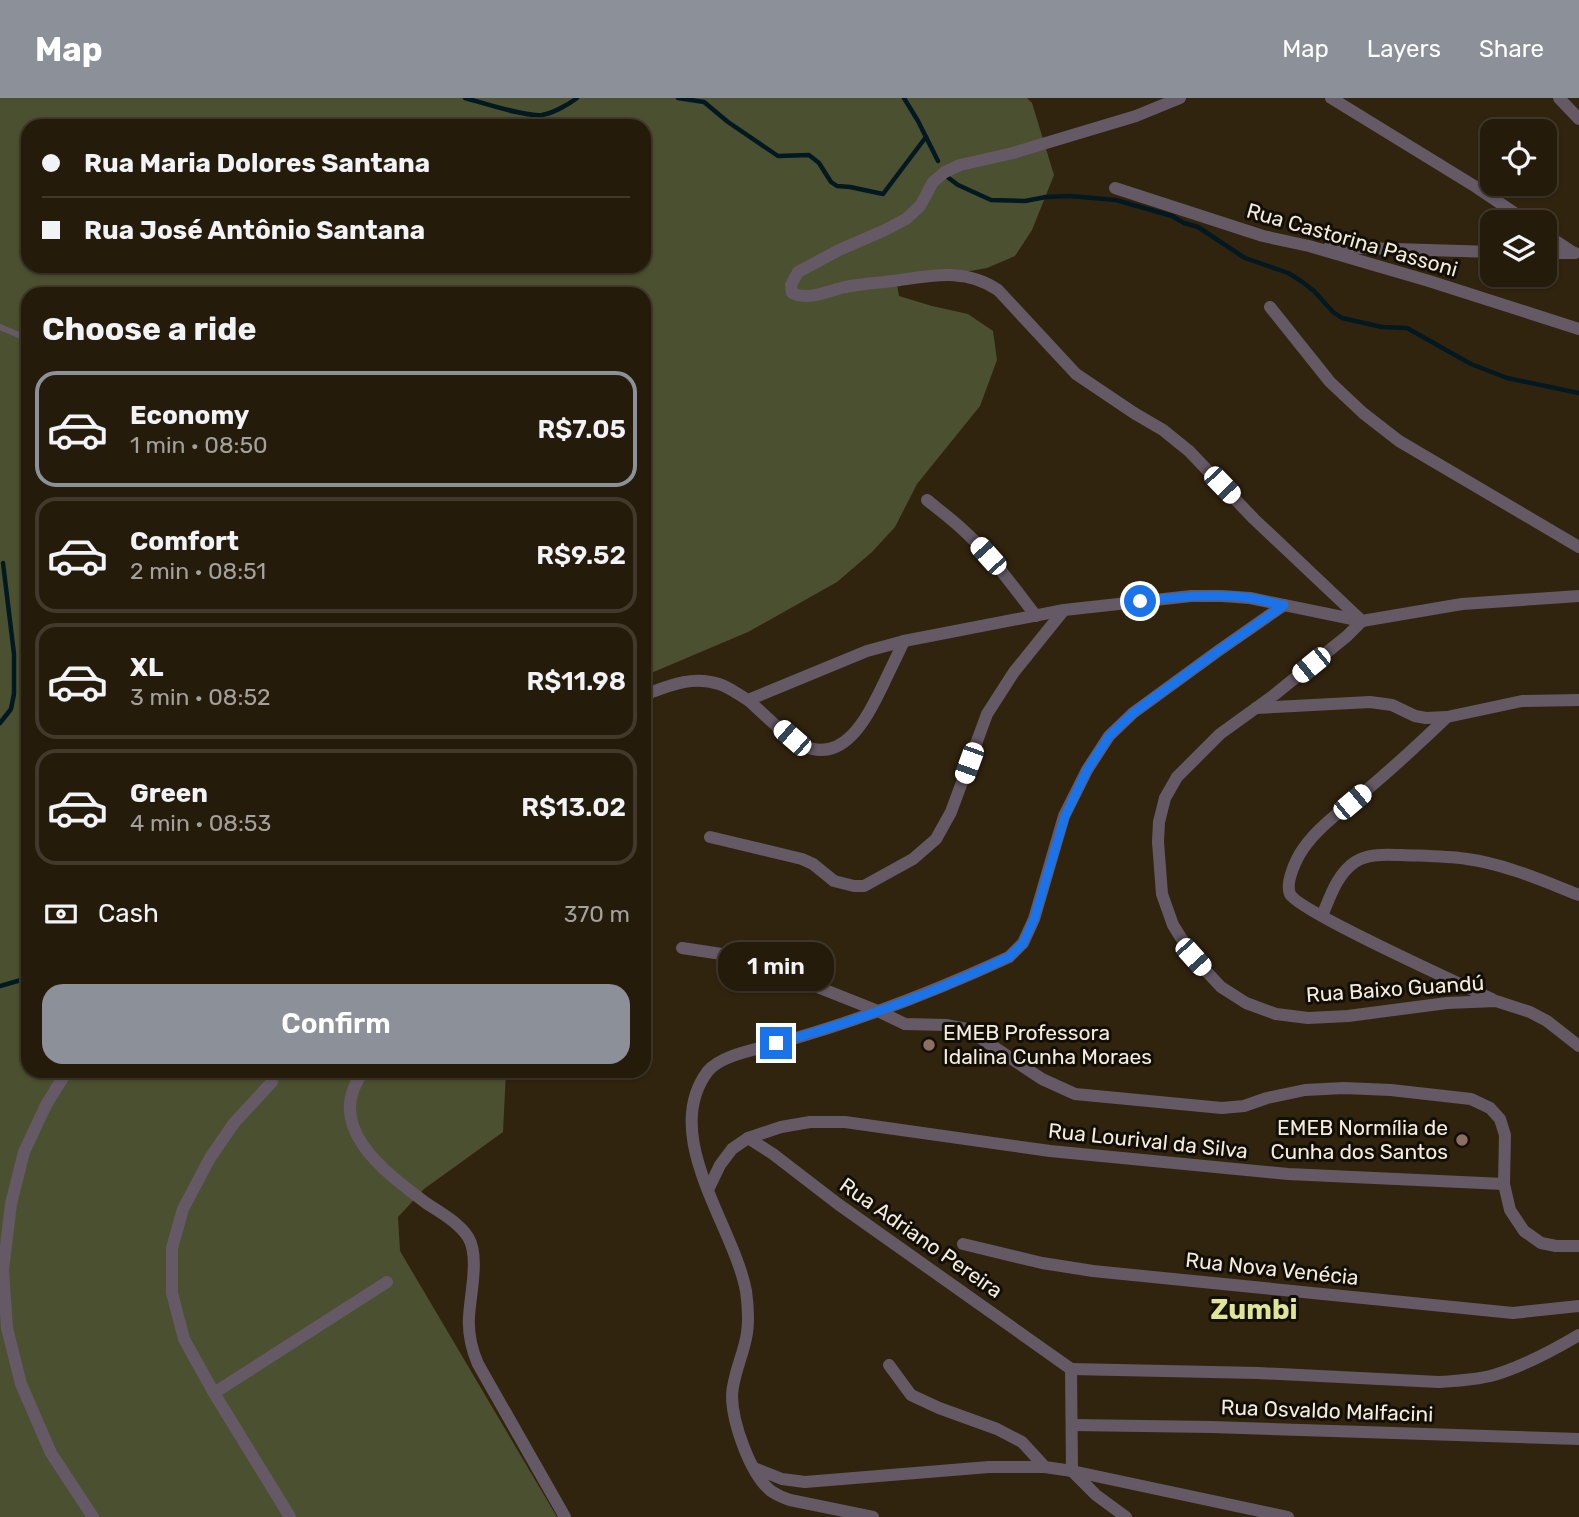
<!DOCTYPE html>
<html lang="en">
<head>
<meta charset="utf-8">
<style>
	body { margin:0; font-family:Rubik,sans-serif; background:#2d2414; color:#f1f3f6; height:100vh; display:flex; flex-direction:column; font-size:26px; white-space:nowrap }
	* { box-sizing:border-box; margin:0 }
	p { font-size:23px; color:#a3a19d }
	.icon { flex:none; width:38px; height:38px; fill:none; stroke:currentColor; stroke-width:2; stroke-linecap:round; stroke-linejoin:round }
	.map { position:relative; flex:1; overflow:hidden }
	.panel { position:absolute; left:21px; top:189px; width:630px; height:791px; display:flex; flex-direction:column; background:#251b0b; border-radius:21px; box-shadow:0 2px 5px #0004,0 0 0 2px #42392c }
	.panel>* { flex:none }
	.top-card { position:absolute; left:21px; top:21px; width:630px; height:154px; border-radius:21px; box-shadow:0 2px 5px #0004,0 0 0 2px #42392c; display:grid; align-content:center; height:154px; padding:0 21px; background:#251b0b }
	.controls { position:absolute; left:1480px; top:21px; display:grid; gap:14px }
	.controls a { display:grid; place-items:center; width:77px; height:77px; border-radius:14px; background:#251b0b; box-shadow:0 2px 5px #0004,0 0 0 2px #42392c; font-size:35px }
	.end { position:absolute; width:32px; height:32px; margin:-16px; border:9px solid #1a73e8; background:#fff; box-shadow:0 0 0 4px #fff }
	.from { border-radius:50% }
	.bubble { position:absolute; height:49px; border-radius:21px; background:#251b0b; box-shadow:0 2px 5px #0004,0 0 0 2px #42392c; font-size:23px; font-weight:600; line-height:49px; text-align:center }
	.car { position:absolute; width:21px; height:42px; margin:-21px -10px; border-radius:9px; box-shadow:0 0 5px 2px #0007; background:linear-gradient(#fff 24%,#345 0 40%,#fff 0 76%,#345 0 86%,#fff 0) }
	.top-card b { display:flex; align-items:center; gap:24px; height:66px; font-size:26px }
	.top-card b+b { border-top:2px solid #42392c }
	.top-card i { width:18px; height:18px; background:#f1f3f6 }
	ul { padding:0; list-style:none }
	li { display:flex; align-items:center; gap:21px; height:116px; margin:0 14px 10px; padding:0 7px; border:4px solid #42392c; border-radius:21px }
	li div { flex:1 }
	li b { display:block; font-size:26px }
	li em { font-style:normal; font-weight:600 }
	li.active { border-color:#8c9099 }
	li>.icon { width:63px; height:63px; stroke-width:1.5 }
	h2 { padding:0 21px; font-size:32px; line-height:84px }
	.pay { display:flex; align-items:center; gap:18px; height:77px; padding:0 21px; font-size:26px }
	.pay p { margin-inline-start:auto }
	.action { display:flex; gap:14px; margin-top:auto; padding:14px 21px }
	.action a { flex:1; height:80px; border-radius:21px; background:#8c9099; color:#fff; font-size:28px; font-weight:600; line-height:80px; text-align:center }
	header { display:flex; align-items:center; gap:42px; box-sizing:border-box; height:98px; padding:0 35px; background:#8c9099; color:#fff }
	header strong { font-size:33px }
	nav { display:flex; gap:38px; margin-inline-start:auto; font-size:24px }
	.map>svg:first-child { display:block }
	.green { fill:#4b5030; fill-rule:evenodd }
	.lines { fill:none; stroke-linecap:round; stroke-linejoin:round }
	.stream { stroke:#031921; stroke-width:4.5 }
	.lane { stroke:#655966; stroke-width:6 }
	.street { stroke:#655966; stroke-width:12 }
	.route { stroke:#1a73e8; stroke-width:9 }
	.education-dot { fill:#8d6e63; stroke:#140f06; stroke-width:2.5 }
	.labels { text-anchor:middle; stroke-width:6; stroke-linejoin:round; paint-order:stroke }
	.street-label { font-size:21px; fill:#f5ece0; stroke:#140f06 }
	.poi-label { font-size:21px; fill:#f5ece0; stroke:#140f06; text-anchor:start }
	.district-label { font-size:28px; font-weight:bold; fill:#dee597; stroke:#140f06 }
</style>
</head>
<body>
<header>
<strong>Map</strong>
<nav><a>Map</a><a>Layers</a><a>Share</a></nav>
</header>
<div class="map">
<svg width="1579" height="1419" viewBox="0 0 1579 1419">
	<rect width="100%" height="100%" fill="#31240f"/>
	<path class="green" d="M 0,0 L 1027,0 L 1032,5 L 1054,77 L 1032,132 L 1015,158 L 987,170 L 897,186 L 899,198 L 932,208 L 968,216 L 993,233 L 997,262 L 980,308 L 917,386 L 895,429 L 872,454 L 837,484 L 748,534 L 644,578 L 644,196 L 28,196 L 28,973 L 506,973 L 503,1034 L 424,1091 L 398,1119 L 400,1153 L 557,1419 L 0,1419 ZM 28,28 L 644,28 L 644,168 L 28,168 Z"/>
	<g class="lines">
		<g class="stream">
			<path d="M 465,0 C 484,5 525,19 542,17 C 553,15 568,7 577,0"/>
			<polyline points="678,0 704,4 728,24 778,58 809,57 819,65 831,84 837,88 850,89 883,96 926,39"/>
			<polyline points="904,0 918,23 938,63"/>
			<polyline points="946,78 958,87 991,102 1025,103 1046,99 1070,98 1116,102 1172,118 1184,125 1198,129 1245,160 1288,175 1301,183 1314,193 1333,214 1342,220 1382,229 1407,230 1471,266 1507,280 1579,295"/>
			<polyline points="0,625 11,611 14,596 14,556 3,465"/>
			<polyline points="0,888 28,880"/>
		</g>
		<polyline class="lane" points="0,229 28,241"/>
		<g class="street">
			<path d="M 1180,0 L 1136,18 L 1013,55 L 960,67 L 945,74 L 933,84 L 920,108 L 906,121 L 883,133 L 839,152 L 798,174 L 791,187 L 792,195 C 808,203 828,193 845,189 C 860,186 877,185 893,183 C 930,178 965,169 998,192 L 1076,276 L 1134,315 L 1163,332 L 1189,353 L 1254,421 L 1362,523 L 1347,538 L 1274,597 L 1220,636 L 1177,679 L 1165,700 L 1159,724 L 1158,744 L 1162,796 L 1173,827 L 1193,859 L 1221,889 L 1246,905 L 1276,916 L 1308,920 L 1348,918 L 1447,905 L 1496,903 L 1530,914 L 1547,923 L 1579,948"/>
			<polyline points="1331,0 1476,89 1528,124"/>
			<polyline points="1559,0 1579,21"/>
			<polyline points="1115,90 1263,138 1309,148 1429,183 1579,231"/>
			<polyline points="1545,136 1574,155"/>
			<polyline points="1329,149 1493,154"/>
			<polyline points="1545,155 1575,155"/>
			<polyline points="1270,209 1330,284 1363,315 1399,343 1579,449"/>
			<path d="M 927,402 C 938,411 950,420 961,430 C 990,456 1013,488 1036,518"/>
			<path d="M 644,597 C 668,588 692,577 719,586 C 729,589 739,597 748,602 L 867,553 L 904,543 L 1064,512 L 1191,498 L 1222,498 L 1250,500 L 1362,523 L 1462,506 L 1579,498"/>
			<path d="M 748,602 C 763,615 785,638 802,647 C 845,668 868,617 883,587 C 890,572 897,558 904,543"/>
			<polyline points="1256,610 1370,604 1392,607 1415,618 1426,620 1447,619 1522,603 1579,602"/>
			<path d="M 1447,619 C 1422,643 1396,667 1369,690 C 1347,709 1319,727 1303,751 C 1296,761 1285,785 1290,796 C 1298,813 1465,888 1492,901"/>
			<polyline points="710,739 802,761 813,766 834,783 854,788 864,788 913,761 936,741 951,714 987,616 1014,574 1064,512"/>
			<path d="M 1322,818 C 1330,799 1337,776 1355,764 C 1369,755 1387,757 1402,757 C 1424,758 1445,758 1467,761 C 1505,766 1543,783 1579,797"/>
			<polyline points="682,850 735,858 757,865 878,913 905,926 946,927 967,931 1042,981 1075,996 1222,1010 1244,1008 1267,1000 1305,992 1344,990 1391,992 1471,1001 1490,1010 1500,1021 1505,1037 1504,1086 1510,1112 1524,1133 1541,1145 1556,1148 1579,1148"/>
			<polyline points="67,973 46,1007 24,1054 11,1106 3,1172 7,1230 21,1286 51,1355 93,1419"/>
			<path d="M 364,973 C 321,1028 386,1075 426,1105 C 441,1115 458,1124 468,1139 C 480,1158 470,1197 469,1219 C 468,1236 471,1250 478,1266 L 565,1419"/>
			<polyline points="272,984 234,1025 210,1060 183,1111 172,1150 172,1195 184,1241 214,1295 290,1419"/>
			<polyline points="748,1040 773,1056 838,1106 1071,1271"/>
			<polyline points="708,1092 720,1067 732,1051 748,1040 781,1029 810,1024 845,1024 1050,1053 1288,1076 1504,1086"/>
			<polyline points="963,1146 1042,1165 1093,1173 1513,1215 1579,1208"/>
			<polyline points="889,1267 911,1297 939,1310 997,1331 1022,1344 1045,1369 1072,1373 1288,1419"/>
			<path d="M 1071,1271 L 1258,1275 L 1439,1284 C 1457,1283 1476,1282 1494,1277 C 1524,1268 1552,1253 1579,1237"/>
			<polyline points="1071,1271 1072,1373"/>
			<polyline points="214,1295 387,1184"/>
			<polyline points="1073,1327 1212,1329 1579,1341"/>
			<polyline points="754,1370 782,1381 805,1384 989,1369 1045,1369"/>
			<polyline points="1072,1373 1096,1397 1126,1419"/>
			<path d="M 873,1419 L 790,1402 C 784,1400 777,1397 771,1393 C 750,1376 732,1324 732,1297 C 733,1276 744,1256 747,1235 C 749,1221 748,1207 746,1193 C 734,1128 659,1037 708,973 C 720,958 753,952 771,947 C 853,925 933,894 1009,859 L 1023,845 L 1034,821 L 1064,718 L 1087,672 L 1109,638 L 1133,615 L 1218,553 L 1284,507"/>
		</g>
	</g>
	<g class="lines">
		<path class="route" d="M 776,945 C 856,924 935,894 1009,859 L 1023,845 L 1034,821 L 1065,718 L 1087,672 L 1109,638 L 1133,615 L 1218,553 L 1284,507 C 1273,505 1262,502 1251,500 C 1214,495 1177,499 1140,503"/>
	</g>
	<g class="education-dot">
		<circle cx="929" cy="947" r="7"/>
		<circle cx="1462" cy="1042" r="7"/>
	</g>
	<g class="labels">
		<g class="street-label">
			<text transform="translate(1352 142) rotate(16)" y="7">Rua Castorina Passoni</text>
			<text transform="translate(1395 891) rotate(-4)" y="7">Rua Baixo Guandú</text>
			<text transform="translate(1148 1043) rotate(6)" y="7">Rua Lourival da Silva</text>
			<text transform="translate(921 1140) rotate(35)" y="7">Rua Adriano Pereira</text>
			<text transform="translate(1272 1171) rotate(6)" y="7">Rua Nova Venécia</text>
			<text transform="translate(1327 1313) rotate(2)" y="7">Rua Osvaldo Malfacini</text>
		</g>
		<g class="poi-label">
			<text x="943" y="942">EMEB Professora<tspan x="943" dy="24">Idalina Cunha Moraes</tspan></text>
			<text x="1448" y="1037" text-anchor="end">EMEB Normília de<tspan x="1448" dy="24">Cunha dos Santos</tspan></text>
		</g>
		<g class="district-label">
			<text x="1254" y="1221">Zumbi</text>
		</g>
	</g>
</svg>
<div class="controls">
<a><svg class="icon" aria-label="locate" viewBox="0 0 24 24"><circle cx="12" cy="12" r="6"/><path d="M12 2v4M12 18v4M2 12h4M18 12h4"/></svg></a>
<a><svg class="icon" aria-label="layers" viewBox="0 0 24 24"><path d="M12 4l9 5-9 5-9-5zM3 14l9 5 9-5"/></svg></a>
</div>
<i class="end from" style="left:1140px;top:503px"></i>
<i class="end" style="left:776px;top:945px"></i>
<div class="bubble" style="left:718px;top:844px;width:116px">1 min</div>
<i class="car" style="left:1222px;top:387px;rotate:136deg"></i>
<i class="car" style="left:988px;top:458px;rotate:318deg"></i>
<i class="car" style="left:1311px;top:567px;rotate:231deg"></i>
<i class="car" style="left:792px;top:640px;rotate:311deg"></i>
<i class="car" style="left:969px;top:665px;rotate:200deg"></i>
<i class="car" style="left:1352px;top:704px;rotate:50deg"></i>
<i class="car" style="left:1193px;top:859px;rotate:138deg"></i>
<div class="top-card">
<b><i class="from"></i>Rua Maria Dolores Santana</b>
<b><i></i>Rua José Antônio Santana</b>
</div>
<section class="panel">
<h2>Choose a ride</h2>
<ul>
<li class="active"><svg class="icon" aria-label="car" viewBox="0 0 24 24"><path d="M5 17H2v-5l4-1 3-4h7l3 4 3 1v5h-3M9 17h6M6 11h13"/><circle cx="7" cy="17" r="2"/><circle cx="17" cy="17" r="2"/></svg><div><b>Economy</b><p>1 min · 08:50</p></div><em>R$7.05</em></li>
<li><svg class="icon" aria-label="car" viewBox="0 0 24 24"><path d="M5 17H2v-5l4-1 3-4h7l3 4 3 1v5h-3M9 17h6M6 11h13"/><circle cx="7" cy="17" r="2"/><circle cx="17" cy="17" r="2"/></svg><div><b>Comfort</b><p>2 min · 08:51</p></div><em>R$9.52</em></li>
<li><svg class="icon" aria-label="car" viewBox="0 0 24 24"><path d="M5 17H2v-5l4-1 3-4h7l3 4 3 1v5h-3M9 17h6M6 11h13"/><circle cx="7" cy="17" r="2"/><circle cx="17" cy="17" r="2"/></svg><div><b>XL</b><p>3 min · 08:52</p></div><em>R$11.98</em></li>
<li><svg class="icon" aria-label="car" viewBox="0 0 24 24"><path d="M5 17H2v-5l4-1 3-4h7l3 4 3 1v5h-3M9 17h6M6 11h13"/><circle cx="7" cy="17" r="2"/><circle cx="17" cy="17" r="2"/></svg><div><b>Green</b><p>4 min · 08:53</p></div><em>R$13.02</em></li>
</ul>
<div class="pay"><svg class="icon" aria-label="cash" viewBox="0 0 24 24"><path d="M3 7h18v10H3z"/><circle cx="12" cy="12" r="2"/></svg>Cash<p>370 m</p></div>
<div class="action"><a>Confirm</a></div>
</section>
</div>
</body>
</html>
